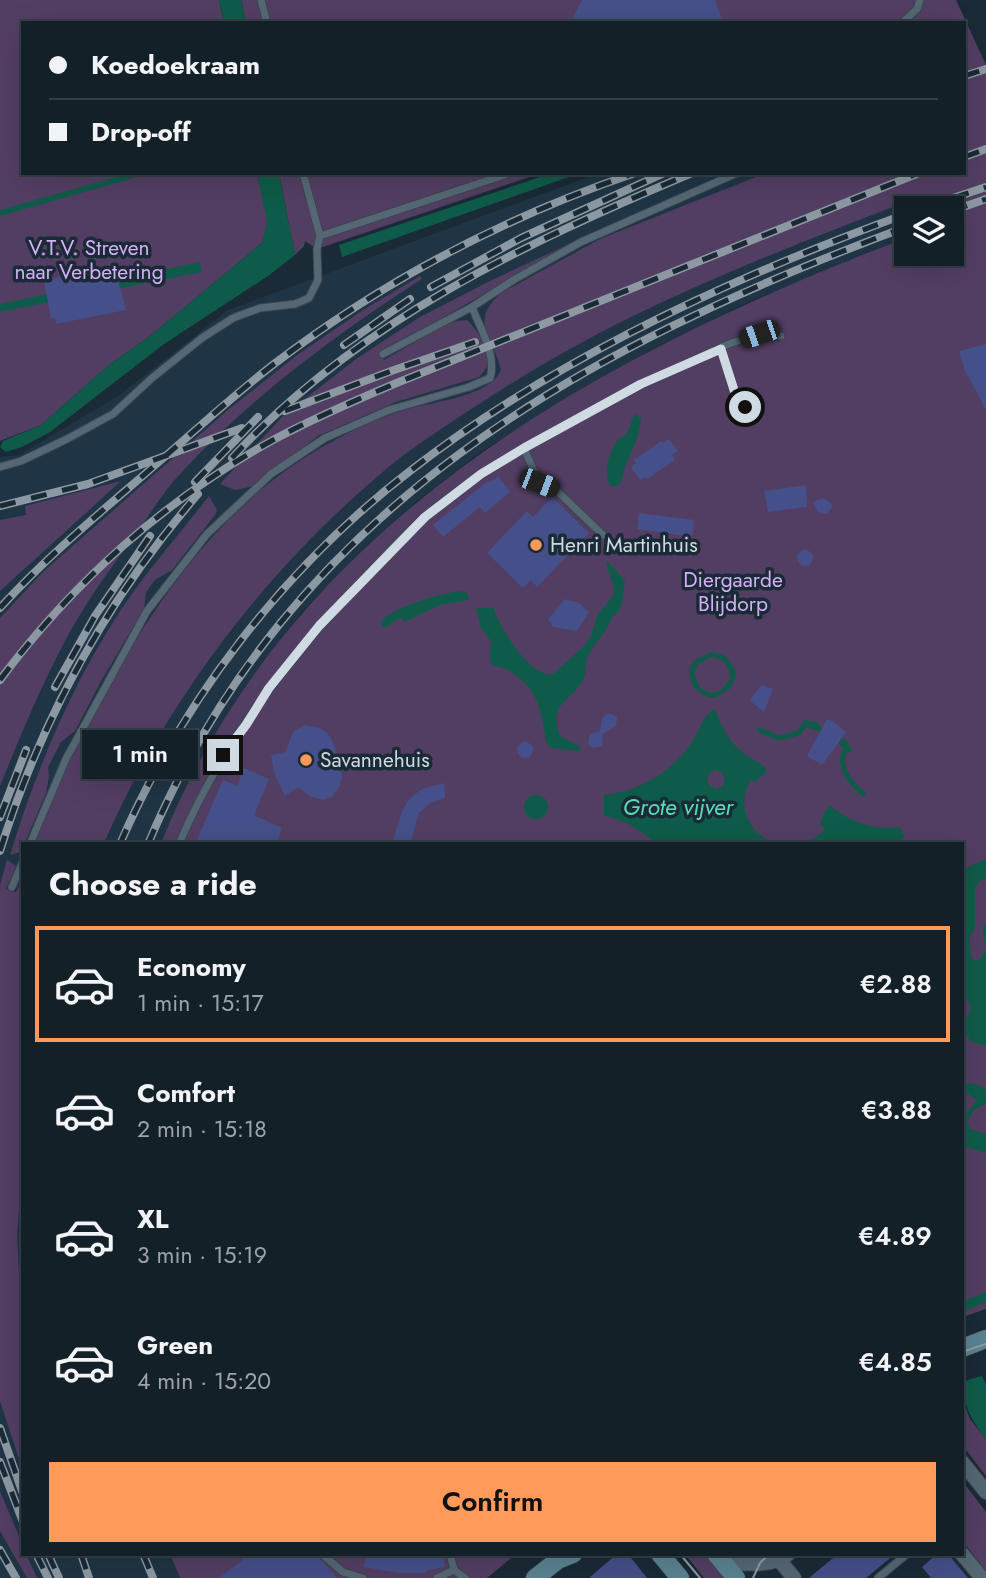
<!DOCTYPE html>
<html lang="en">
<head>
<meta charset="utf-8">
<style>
	body { margin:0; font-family:Jost,sans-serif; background:#1d2830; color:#f1f3f6; height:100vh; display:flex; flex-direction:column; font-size:26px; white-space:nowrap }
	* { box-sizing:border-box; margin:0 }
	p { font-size:23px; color:#9da3a8 }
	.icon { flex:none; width:38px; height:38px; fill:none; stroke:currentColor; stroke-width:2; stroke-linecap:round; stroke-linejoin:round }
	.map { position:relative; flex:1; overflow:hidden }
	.drawer { position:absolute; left:21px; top:842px; width:943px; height:714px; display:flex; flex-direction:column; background:#142028; border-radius:0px; box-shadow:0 7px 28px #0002,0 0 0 2px #333e45 }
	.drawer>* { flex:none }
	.hud { position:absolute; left:21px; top:21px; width:945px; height:154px; border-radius:0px; box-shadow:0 7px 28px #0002,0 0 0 2px #333e45; display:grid; align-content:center; height:154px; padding:0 28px; background:#142028 }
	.tools { position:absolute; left:894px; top:196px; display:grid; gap:14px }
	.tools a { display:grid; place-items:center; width:70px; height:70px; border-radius:0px; background:#142028; box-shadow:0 7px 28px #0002,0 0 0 2px #333e45; font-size:35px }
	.end { position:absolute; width:32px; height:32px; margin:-16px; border:9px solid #d0dae2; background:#111; box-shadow:0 0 0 4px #111 }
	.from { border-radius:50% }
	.bubble { position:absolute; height:49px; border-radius:0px; background:#142028; box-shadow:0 7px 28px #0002,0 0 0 2px #333e45; font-size:23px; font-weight:600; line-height:49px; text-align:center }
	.car { position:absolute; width:21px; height:42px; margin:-21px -10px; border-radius:9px; box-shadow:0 0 5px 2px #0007; background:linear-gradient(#222 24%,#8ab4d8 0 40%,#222 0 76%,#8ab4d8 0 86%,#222 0) }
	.hud b { display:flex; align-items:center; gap:24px; height:66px; font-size:26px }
	.hud b+b { border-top:2px solid #333e45 }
	.hud i { width:18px; height:18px; background:#f1f3f6 }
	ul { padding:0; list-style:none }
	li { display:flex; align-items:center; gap:21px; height:116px; margin:0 14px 10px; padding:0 14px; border:4px solid transparent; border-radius:0px }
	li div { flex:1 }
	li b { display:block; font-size:26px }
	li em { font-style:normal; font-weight:600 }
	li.active { border-color:#ff9a5b }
	li>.icon { width:63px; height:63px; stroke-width:1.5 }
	h2 { padding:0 28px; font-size:32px; line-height:84px }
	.action { display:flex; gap:14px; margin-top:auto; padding:14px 28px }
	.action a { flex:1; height:80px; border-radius:0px; background:#ff9a5b; color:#111; font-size:28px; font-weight:600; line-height:80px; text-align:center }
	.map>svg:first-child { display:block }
	.built { fill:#1f3545 }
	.green { fill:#533e63 }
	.water { fill:#0f5b49; fill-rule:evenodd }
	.pier { fill:#1a2a36 }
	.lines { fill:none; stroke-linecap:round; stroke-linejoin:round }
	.stream { stroke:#0f5b49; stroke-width:5 }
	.building { fill:#454f89 }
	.lane-casing { stroke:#394650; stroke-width:9 }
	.street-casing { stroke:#394650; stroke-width:16 }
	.secondary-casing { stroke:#394650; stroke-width:19 }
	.lane { stroke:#556774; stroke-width:7 }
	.street { stroke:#556774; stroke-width:14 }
	.secondary { stroke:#598390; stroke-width:18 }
	.tram { stroke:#8d99a2; stroke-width:2 }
	.rail-casing { stroke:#8d99a2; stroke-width:8 }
	.rail { stroke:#1a2a36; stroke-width:5; stroke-dasharray:16; stroke-linecap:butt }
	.route { stroke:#d0dae2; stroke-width:9 }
	.poi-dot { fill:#ff9a5b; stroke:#1a2a36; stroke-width:2.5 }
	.labels { text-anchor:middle; stroke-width:7; stroke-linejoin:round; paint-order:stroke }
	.park-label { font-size:21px; fill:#d4b0f4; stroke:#1a2a36 }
	.poi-label { font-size:21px; fill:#d0dae2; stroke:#1a2a36; text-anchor:start }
	.water-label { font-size:23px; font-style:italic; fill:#5bdcb8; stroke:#1a2a36 }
</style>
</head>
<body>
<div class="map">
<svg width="986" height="1578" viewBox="0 0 986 1578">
	<rect width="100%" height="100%" fill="#1a2a36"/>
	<polygon class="built" points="599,173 919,173 930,208 906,208 906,238 746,303 654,348 584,387 478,454 412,505 366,546 329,584 302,612 247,685 213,738 161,843 23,844 23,1554 170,1554 180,1578 0,1578 0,457 19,455 121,394 228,310"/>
	<g class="green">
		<polygon points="0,0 219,0 224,23 23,23 23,173 257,173 268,221 263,242 150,336 109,365 41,425 0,441"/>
		<path d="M 241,0 L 956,0 L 986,65 L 986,1309 L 963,1317 L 962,844 L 161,843 C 292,520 597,356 906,238 L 906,254 L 952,254 L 952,208 L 929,208 L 924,195 C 825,233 725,271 629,318 C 572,346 518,378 465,413 C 438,431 410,449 385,470 C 265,571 167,699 104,843 L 36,844 C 41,815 66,768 80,741 C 137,629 207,514 319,449 C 345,434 372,420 401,411 C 428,402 489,398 501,370 C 493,335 468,323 501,293 L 600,239 L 766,173 L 964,173 L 964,23 L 246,23 Z"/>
		<polygon points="279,173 541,173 317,249 305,241 304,246 295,255"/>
		<path d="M 586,236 L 380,353 L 384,360 L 450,322 L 467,320 C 476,328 489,348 488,362 C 488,367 483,372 479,377 L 396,402 L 318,436 L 254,486 L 235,490 L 220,484 L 283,416 L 356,359 L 420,317 L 494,279 Z"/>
		<path d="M 420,276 L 422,279 C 333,336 243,403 172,483 C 159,499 147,518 135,535 C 110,569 85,603 65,641 C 40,688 20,737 0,786 L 0,618 L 44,571 L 229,409 L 300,353 L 363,310 Z"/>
		<polygon points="121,481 0,591 0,520 26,515 25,506"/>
		<path d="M 209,496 L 217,510 L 215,515 L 172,570 L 155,580 L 146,592 L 144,609 L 101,681 L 75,731 L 61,742 L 48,767 L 49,776 L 46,793 L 21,852 L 10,855 C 40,757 83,658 145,576 C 166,549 188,523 209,496 Z"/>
		<polygon points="7,860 16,866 6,889 16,892 23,879 23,1151 17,1237 23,1348 23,1471 0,1401 0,885"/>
		<polygon points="962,1398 970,1419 986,1439 986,1476 963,1446"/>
		<polygon points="963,1482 986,1512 986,1571 963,1542"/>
		<polygon points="0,1491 23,1546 23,1554 26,1554 37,1578 27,1578 0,1531"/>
		<polygon points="170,1554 516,1554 487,1578 180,1578"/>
		<polygon points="685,1554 706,1554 726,1578 704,1578"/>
	</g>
	<g class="water">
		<polygon points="219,0 241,0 246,23 224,23"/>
		<polygon points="130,173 151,173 0,216 0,210"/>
		<polygon points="257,173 279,173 295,255 268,276 164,344 50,432 22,447 6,452 0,447 3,441 41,425 109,365 150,336 263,242 267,221"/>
		<polygon points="552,173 580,173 342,257 339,245"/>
		<polygon points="200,262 202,272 0,312 0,304"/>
		<path d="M 636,414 L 641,418 C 640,435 633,449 626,464 C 622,472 624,479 618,486 L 610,486 C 604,472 608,454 617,441 C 619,438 623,437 626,434 C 632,428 629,420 636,414 Z"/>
		<path d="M 607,561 L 625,580 C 623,594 624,611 611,618 C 607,634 594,642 588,656 C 584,663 587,671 584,678 C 574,701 547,701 560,736 L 581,747 L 580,751 L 551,748 L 547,744 C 539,708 542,694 510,671 C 503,666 496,669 490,662 L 491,641 L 481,629 L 476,608 L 494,608 C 498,626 532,680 553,674 L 585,645 L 591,635 L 598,614 L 613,596 L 613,586 L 606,562 Z"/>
		<path d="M 460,591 L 467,593 L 469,600 L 440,605 L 404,622 L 401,617 L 385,628 L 380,623 C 390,607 440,594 460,591 Z"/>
		<path d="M 711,652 C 725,653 733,661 736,675 L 731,688 L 715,698 C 696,697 683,679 693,661 ZM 712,657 C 725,659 730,667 730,679 L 720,691 L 710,693 L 700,688 L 694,674 L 698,664 Z"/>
		<path d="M 715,709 C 722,728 730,744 747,756 C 753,760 761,763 766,768 L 765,773 L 755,782 L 751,780 C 735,803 749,835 775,843 L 657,843 L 629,824 L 604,815 L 604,795 C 641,791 674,771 694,739 C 701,728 702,716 715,709 ZM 715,770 L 722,773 L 725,779 L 723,786 L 717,789 L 710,786 L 707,780 L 709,773 Z"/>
		<path d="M 804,720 L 818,722 L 819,726 L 841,740 L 844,738 L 851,747 L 852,751 L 848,753 C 840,744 829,735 818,731 C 811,728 806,729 801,725 Z"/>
		<circle cx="536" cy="807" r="12"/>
		<path d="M 828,805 C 851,821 871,831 899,827 L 905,837 L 898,843 L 793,843 L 813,839 L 823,832 L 824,827 L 820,824 L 825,811 L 828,809 Z"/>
		<path d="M 986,859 L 986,878 L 979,881 L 975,889 L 975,928 L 969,938 L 971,957 L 976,961 L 980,959 L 986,949 L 983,928 L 986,923 L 986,1046 L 970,1041 C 962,1027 965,1022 971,1008 L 963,989 L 963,869 Z"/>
		<polygon points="966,1083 976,1084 986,1089 986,1103 973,1111 967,1122 970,1129 986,1134 986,1153 963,1146 963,1112 968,1111 977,1101 969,1094 963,1100 963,1084"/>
		<polygon points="986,1292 986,1302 963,1312 963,1301"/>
		<path d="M 962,1347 L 974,1378 L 982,1376 L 986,1385 L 986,1439 C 972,1421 963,1406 963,1382 L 965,1381 L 963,1374 Z"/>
	</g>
	<polygon class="pier" points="962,1343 966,1345 976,1374 985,1374 963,1382"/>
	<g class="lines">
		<g class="stream">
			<polyline points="759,730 779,738 799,733 803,727"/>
			<path d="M 845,750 C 837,768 850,782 863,794"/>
		</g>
	</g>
	<g class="building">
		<polygon points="582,0 715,0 723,23 570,23"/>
		<polygon points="114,264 126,310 56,324 55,318 51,319 44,281"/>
		<polygon points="986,344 986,410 965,370 959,351"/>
		<polygon points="669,439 678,451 672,455 675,460 647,479 646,477 640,480 631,467 636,463 634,460 661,441 663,443"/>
		<polygon points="498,476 510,492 485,513 480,507 443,537 433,525 488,481 489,483"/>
		<polygon points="806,485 807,507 768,512 764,491"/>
		<polygon points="552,497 589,533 537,587 531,580 523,588 487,553 527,511 533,517"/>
		<polygon points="824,498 831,503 832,507 827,514 818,512 813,502"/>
		<polygon points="639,513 694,520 692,537 637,529"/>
		<circle cx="805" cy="558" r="8"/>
		<polygon points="565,599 579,603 589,612 577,631 553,627 548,619"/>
		<polygon points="762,685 773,689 764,712 749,700"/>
		<polygon points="609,713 617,717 616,726 603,734 602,746 594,748 588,745 589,737 591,734 600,731 602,718"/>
		<polygon points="827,719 834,722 846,732 822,765 807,756"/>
		<polygon points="305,725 320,728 326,732 331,738 341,764 342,779 340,785 332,797 323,800 310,796 298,787 285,796 275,775 271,755 285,753 293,732"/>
		<circle cx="525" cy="750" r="8"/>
		<polygon points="244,768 269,779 254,815 282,828 276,844 195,844 223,780 237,786"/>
		<polygon points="444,783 445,798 430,803 419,813 410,844 392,844 402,811 410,798 422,789"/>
		<polygon points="238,1554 316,1554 337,1578 219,1578 243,1560"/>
		<polygon points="368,1554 443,1554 445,1567 426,1571 426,1573 400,1573 363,1567"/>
		<polygon points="617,1554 628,1554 647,1578 589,1578"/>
		<polygon points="838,1554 895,1554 866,1578 809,1578"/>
		<polygon points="937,1554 948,1554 968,1578 931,1578 922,1567"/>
	</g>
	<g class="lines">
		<defs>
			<g id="lane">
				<polyline points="261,0 267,23"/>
				<polyline points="902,23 917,9 920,0"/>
				<polyline points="320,236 510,173"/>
				<polyline points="721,349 734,390 745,407"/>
				<polyline points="383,354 472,307"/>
				<polyline points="524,448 539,483 555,489 603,535"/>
				<polyline points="0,467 21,461 67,439 113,414 152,378 202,338 233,318 260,308 295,304 309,298 318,280 317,249 320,236 303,173"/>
				<path d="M 30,844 L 66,759 L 147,611 L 207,534 L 271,474 L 325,438 L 389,410 L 469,387 L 490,378 C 497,355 480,328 472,307 L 515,279 L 581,242 L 737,173"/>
				<path d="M 179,844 C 221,745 286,661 359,584 C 380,561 402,536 426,516 C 472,477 524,447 577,419 C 607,403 636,386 667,373 C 698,359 746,329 781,336"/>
				<polyline points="12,887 23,861"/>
				<polyline points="322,1554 343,1572 363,1578"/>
				<polyline points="454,1570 465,1578"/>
				<polyline points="437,1578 454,1570 450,1554"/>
				<polyline points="878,1578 907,1554"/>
			</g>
			<g id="street">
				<polyline points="962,1462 986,1492"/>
				<polyline points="962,1554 982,1578"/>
				<polyline points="780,1561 794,1578"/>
				<path d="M 722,1562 C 743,1563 771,1568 788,1554"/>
			</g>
			<g id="secondary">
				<polyline points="962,1348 986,1339"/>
				<polyline points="660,1554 680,1578"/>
				<polyline points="716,1554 736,1578"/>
				<polyline points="535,1578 558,1560 573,1554"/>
			</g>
		</defs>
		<use href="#lane" class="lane-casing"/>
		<use href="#street" class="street-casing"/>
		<use href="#secondary" class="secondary-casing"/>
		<use href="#lane" class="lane"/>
		<use href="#street" class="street"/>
		<use href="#secondary" class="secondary"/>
		<g class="tram">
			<polyline points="962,1352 986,1344"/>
			<polyline points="680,1554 700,1578"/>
			<polyline points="753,1578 760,1563 769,1554"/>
		</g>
		<defs>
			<g id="rail">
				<polyline points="964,76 986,69"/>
				<polyline points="964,157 986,149"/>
				<polyline points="923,208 986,187"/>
				<polyline points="952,211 986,199"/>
				<polyline points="431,287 521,238 664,173"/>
				<polyline points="344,345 410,299"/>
				<polyline points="285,411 394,370 475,342"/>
				<path d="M 232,458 C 357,322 525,243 692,173"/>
				<polyline points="195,482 258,417"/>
				<polyline points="0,506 88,484 242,428"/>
				<path d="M 0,608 C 49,554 106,508 161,460 C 198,428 235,394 274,364 C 383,281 505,217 635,173"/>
				<path d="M 0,680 C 73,582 166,499 273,440 C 314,418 356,400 399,382 L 919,173"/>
				<polyline points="55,687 95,616 150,536"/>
				<polyline points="0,817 26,750"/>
				<path d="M 120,844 C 183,699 285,567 410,471 C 554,359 735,276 906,214"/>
				<path d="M 148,844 C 290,508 580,348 906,227"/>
				<path d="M 0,851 C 41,719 108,598 198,494"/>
				<polyline points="0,1428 23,1494"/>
				<polyline points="0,1462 23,1522"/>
				<polyline points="0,1550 16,1578"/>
				<polyline points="36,1554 48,1578"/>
				<polyline points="48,1554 59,1578"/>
				<polyline points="81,1554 89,1578"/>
				<polyline points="143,1554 153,1578"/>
			</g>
		</defs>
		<use href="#rail" class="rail-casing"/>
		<use href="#rail" class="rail"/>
	</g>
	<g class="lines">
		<polyline class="route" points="223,755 246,725 269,688 319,626 425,517 481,474 524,448 641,384 721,349 734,390 745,407"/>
	</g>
	<g class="poi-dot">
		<circle cx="536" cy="545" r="7"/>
		<circle cx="306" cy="760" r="7"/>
	</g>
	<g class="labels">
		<g class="park-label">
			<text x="89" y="255">V.T.V. Streven<tspan x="89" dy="24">naar Verbetering</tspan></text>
			<text x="733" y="587">Diergaarde<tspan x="733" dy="24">Blijdorp</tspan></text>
		</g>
		<g class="poi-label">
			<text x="550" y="552">Henri Martinhuis</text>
			<text x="320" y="767">Savannehuis</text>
		</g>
		<g class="water-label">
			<text x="678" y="815">Grote vijver</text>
		</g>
	</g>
</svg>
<div class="tools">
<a><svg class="icon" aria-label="layers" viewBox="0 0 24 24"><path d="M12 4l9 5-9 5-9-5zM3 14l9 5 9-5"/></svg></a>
</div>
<i class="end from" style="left:745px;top:407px"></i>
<i class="end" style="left:223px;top:755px"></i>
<div class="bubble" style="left:82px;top:730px;width:116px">1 min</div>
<i class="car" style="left:759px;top:334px;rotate:251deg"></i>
<i class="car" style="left:539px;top:483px;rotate:111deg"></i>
<div class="hud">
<b><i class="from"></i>Koedoekraam</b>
<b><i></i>Drop-off</b>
</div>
<section class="drawer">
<h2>Choose a ride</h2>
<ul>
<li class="active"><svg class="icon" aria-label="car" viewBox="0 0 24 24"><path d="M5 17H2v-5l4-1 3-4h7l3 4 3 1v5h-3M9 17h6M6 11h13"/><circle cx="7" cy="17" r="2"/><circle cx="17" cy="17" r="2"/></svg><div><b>Economy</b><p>1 min · 15:17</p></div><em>€2.88</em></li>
<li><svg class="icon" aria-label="car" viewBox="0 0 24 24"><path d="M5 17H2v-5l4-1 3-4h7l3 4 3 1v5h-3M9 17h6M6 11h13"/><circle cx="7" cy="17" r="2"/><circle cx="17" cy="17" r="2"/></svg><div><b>Comfort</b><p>2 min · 15:18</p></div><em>€3.88</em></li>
<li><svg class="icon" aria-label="car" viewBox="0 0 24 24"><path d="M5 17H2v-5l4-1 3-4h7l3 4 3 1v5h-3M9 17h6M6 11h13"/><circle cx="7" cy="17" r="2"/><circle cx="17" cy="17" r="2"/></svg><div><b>XL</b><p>3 min · 15:19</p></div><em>€4.89</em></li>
<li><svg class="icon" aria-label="car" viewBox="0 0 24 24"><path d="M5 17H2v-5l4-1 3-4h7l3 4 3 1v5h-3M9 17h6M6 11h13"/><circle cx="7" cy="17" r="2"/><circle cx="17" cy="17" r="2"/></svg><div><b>Green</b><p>4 min · 15:20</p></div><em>€4.85</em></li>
</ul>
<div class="action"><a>Confirm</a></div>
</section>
</div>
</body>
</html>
